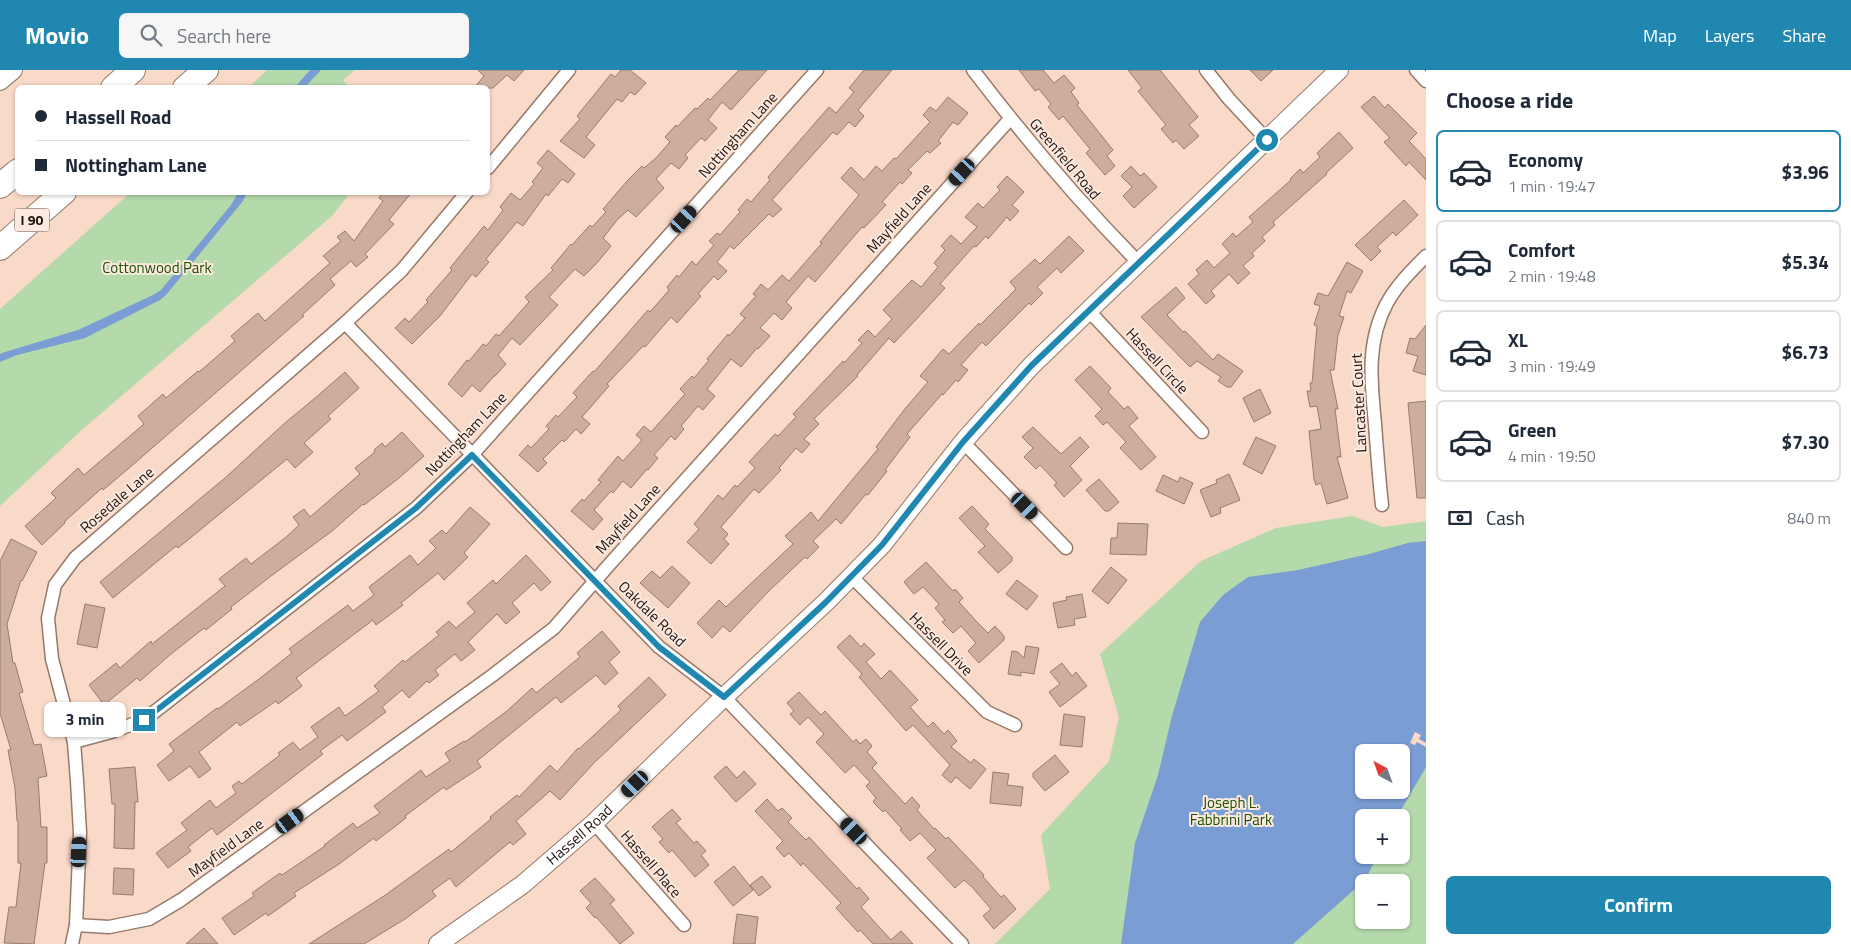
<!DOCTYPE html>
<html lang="en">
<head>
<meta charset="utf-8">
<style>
	body { margin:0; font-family:"Titillium Web",sans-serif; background:#f6f6f7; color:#1f2937; height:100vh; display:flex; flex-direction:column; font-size:19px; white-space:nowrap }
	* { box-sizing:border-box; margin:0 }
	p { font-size:16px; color:#747a83 }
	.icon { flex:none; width:28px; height:28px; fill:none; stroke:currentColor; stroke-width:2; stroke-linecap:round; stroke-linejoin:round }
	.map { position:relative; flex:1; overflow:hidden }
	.drawer { display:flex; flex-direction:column; background:#fff; width:425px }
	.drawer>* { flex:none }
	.banner { position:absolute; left:15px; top:15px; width:475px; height:110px; border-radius:8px; box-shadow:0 1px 4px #0004; display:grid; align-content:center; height:110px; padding:0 20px; background:#fff }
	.needle { width:32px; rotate:319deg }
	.buttons { position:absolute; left:1355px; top:674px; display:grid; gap:10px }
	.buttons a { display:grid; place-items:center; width:55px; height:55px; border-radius:8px; background:#fff; box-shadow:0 1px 4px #0004; font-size:25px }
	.end { position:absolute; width:22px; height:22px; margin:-11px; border:6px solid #2088b0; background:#fff; box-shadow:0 0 0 2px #fff }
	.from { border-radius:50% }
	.bubble { position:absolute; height:35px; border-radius:8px; background:#fff; box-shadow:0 1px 4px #0004; font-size:16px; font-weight:700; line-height:35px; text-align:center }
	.car { position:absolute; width:15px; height:30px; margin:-15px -8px; border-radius:6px; box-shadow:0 0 4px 1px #0007; background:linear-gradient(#222 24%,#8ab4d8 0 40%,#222 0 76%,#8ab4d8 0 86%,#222 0) }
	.banner b { display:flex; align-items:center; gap:18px; height:48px; font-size:19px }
	.banner b+b { border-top:1px solid #e0e1e3 }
	.banner i { width:12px; height:12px; background:#1f2937 }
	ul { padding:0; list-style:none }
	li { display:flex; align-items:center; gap:15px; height:82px; margin:0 10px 8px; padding:0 10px; border:2px solid #e0e1e3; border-radius:8px }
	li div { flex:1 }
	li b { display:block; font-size:19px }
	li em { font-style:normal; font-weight:700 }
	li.current { border-color:#2088b0 }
	li>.icon { width:45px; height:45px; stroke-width:1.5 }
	h2 { padding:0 20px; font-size:22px; line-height:60px }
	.pay { display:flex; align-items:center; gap:12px; height:55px; padding:0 20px; font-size:19px }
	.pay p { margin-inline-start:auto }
	.button { display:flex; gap:10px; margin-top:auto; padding:10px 20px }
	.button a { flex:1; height:58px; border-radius:8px; background:#2088b0; color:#fff; font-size:20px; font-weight:700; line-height:58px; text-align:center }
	header { display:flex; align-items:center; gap:30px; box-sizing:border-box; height:70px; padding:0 25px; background:#2088b0; color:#fff }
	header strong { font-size:24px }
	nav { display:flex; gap:28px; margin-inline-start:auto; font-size:18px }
	.search { width:350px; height:45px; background:#f6f6f7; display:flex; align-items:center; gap:12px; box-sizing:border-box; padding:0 18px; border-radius:8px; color:#747a83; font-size:19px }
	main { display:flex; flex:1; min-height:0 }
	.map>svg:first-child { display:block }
	.green { fill:#b4d9aa; fill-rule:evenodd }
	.water { fill:#7a9dd4; fill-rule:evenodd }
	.pier { fill:#f9d9c8 }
	.building { fill:#cdae9e; stroke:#987b6b }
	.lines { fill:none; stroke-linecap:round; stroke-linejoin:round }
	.street-casing { stroke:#96796a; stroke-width:15 }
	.secondary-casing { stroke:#96796a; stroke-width:20 }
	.highway-casing { stroke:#96796a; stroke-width:26 }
	.street { stroke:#fff; stroke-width:12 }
	.secondary { stroke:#fff; stroke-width:18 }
	.highway { stroke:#fff; stroke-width:24 }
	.route { stroke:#2088b0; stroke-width:6 }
	.labels { text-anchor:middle; stroke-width:4; stroke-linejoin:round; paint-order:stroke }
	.shield { fill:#fde9df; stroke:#62554d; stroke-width:1 }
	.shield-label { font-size:14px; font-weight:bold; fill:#20150f }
	.street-label { font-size:15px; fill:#20150f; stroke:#fde9df }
	.park-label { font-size:15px; fill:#195202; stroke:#fde9df }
</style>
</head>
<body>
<header>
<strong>Movio</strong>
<div class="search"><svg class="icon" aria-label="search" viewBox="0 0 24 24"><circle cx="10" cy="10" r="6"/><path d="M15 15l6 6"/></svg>Search here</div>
<nav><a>Map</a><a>Layers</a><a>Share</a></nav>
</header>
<main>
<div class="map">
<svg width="1426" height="874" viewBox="0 0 1426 874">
	<rect width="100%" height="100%" fill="#f9d9c8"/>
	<g class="green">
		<polygon points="267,0 355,0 343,10 349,17 248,18"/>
		<polygon points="130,123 350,123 332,146 84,358 0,436 0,239"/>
		<path d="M 1352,446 L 1383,457 L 1426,451 L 1426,874 L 995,874 L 1050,819 L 1041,765 L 1109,691 L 1119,647 L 1100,584 L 1201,491 L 1276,458 ZM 1364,682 L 1401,682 L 1401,720 L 1364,720 ZM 1364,748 L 1401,748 L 1401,785 L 1364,785 ZM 1364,812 L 1401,812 L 1401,850 L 1364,850 Z"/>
	</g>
	<g class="water">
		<polygon points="310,0 321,0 305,17 295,17"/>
		<polygon points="238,123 247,123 243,131 166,225 160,230 85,268 17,285 0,292 0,284 5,282 78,260 153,225 161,220 231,135"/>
		<path d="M 1426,471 L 1426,697 L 1397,747 L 1364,748 L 1364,785 L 1378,785 L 1365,810 L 1293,874 L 1121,874 L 1135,773 L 1158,705 L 1172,646 L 1200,552 L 1223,525 L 1248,507 L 1298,500 L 1369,484 L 1408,473 ZM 1364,682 L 1401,682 L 1401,720 L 1364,720 Z"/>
	</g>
	<polygon class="pier" points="1415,662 1421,665 1419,669 1426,673 1426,677 1417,672 1415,675 1410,673"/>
	<g class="building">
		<polygon points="478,0 524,0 514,11 507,5 493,18 474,18 484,6"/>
		<polygon points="621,0 630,0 646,13 635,25 630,22 622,32 617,29 586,67 595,75 584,88 560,71 580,49 577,46 611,4 615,7"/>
		<polygon points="739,0 767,0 731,40 722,32 708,50 717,58 705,71 701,68 685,85 688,88 679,99 671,93 656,109 664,118 636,147 628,140 617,150 603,168 611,176 596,194 584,206 575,199 549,227 558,235 520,275 512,268 498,285 506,294 495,306 494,306 480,322 472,315 462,327 448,314 467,290 469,291 483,274 486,276 496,264 499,266 529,232 525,227 553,200 551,198 571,174 572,175 590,155 592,157 606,142 603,139 628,110 642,96 644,98 656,88 670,72 665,67 676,55 677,57 695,38 697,39 708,28 710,30"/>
		<polygon points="864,0 892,0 858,40 864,46 855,57 849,52 837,65 833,62 772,130 782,139 773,147 769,144 734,179 730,176 717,192 727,201 718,210 714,206 698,224 701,226 677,253 671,247 645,277 643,276 607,314 609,316 582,347 590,354 581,364 576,359 564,372 562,370 543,389 547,393 538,402 519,385 528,375 531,378 549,359 546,356 556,345 558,347 577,327 573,323 593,301 594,302 648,240 650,242 669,220 667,217 677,205 679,207 692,191 696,195 714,175 709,171 717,163 720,165 740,142 738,140 747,129 751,132 770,110 768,107 829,37 836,43 854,22 849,18"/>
		<polygon points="1019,0 1043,0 1054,13 1064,5 1075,18 1071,22 1079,33 1077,35 1113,80 1107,86 1115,96 1105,105 1086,83 1090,79 1063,46 1059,50 1048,37 1051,34 1039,19 1035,21"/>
		<polygon points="1128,0 1160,0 1198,47 1189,55 1199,66 1184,79 1176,70 1173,73 1161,59 1166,55 1138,21 1142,18"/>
		<polygon points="1250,0 1273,0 1261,11"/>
		<polygon points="1374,26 1385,38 1388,34 1417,63 1409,71 1426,89 1426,110 1409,92 1406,96 1384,72 1390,68 1361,37"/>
		<polygon points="948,27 968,43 958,55 953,52 938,71 941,73 930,83 927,81 908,100 912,103 902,114 900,112 882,132 886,135 864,158 862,157 815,212 808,206 786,232 792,238 782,250 774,243 760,258 770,266 758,279 757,278 741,297 731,289 707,319 715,326 703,340 698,336 681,356 684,359 675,370 671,366 654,385 658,388 648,400 647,399 631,418 623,411 613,423 611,421 594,440 603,449 593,460 571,441 582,429 584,431 601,412 598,410 618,386 623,391 642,370 636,365 644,356 651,362 685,324 680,319 692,306 694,308 709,290 707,289 728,264 729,266 745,248 740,244 756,226 753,224 761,214 768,220 782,205 789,211 822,173 820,172 859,125 841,108 851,97 864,110 876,96 882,101 894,88 896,89 930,52 923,45 930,37 936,41"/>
		<polygon points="1339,62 1353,78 1326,103 1327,104 1273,152 1275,155 1262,167 1265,171 1252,183 1254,186 1243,196 1250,203 1238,214 1229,204 1211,221 1215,226 1206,234 1188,214 1199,204 1196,200 1207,190 1214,198 1230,183 1222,174 1233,163 1236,167 1253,152 1249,147 1291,110 1290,109 1300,99 1303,103 1320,87 1317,83"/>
		<polygon points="548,80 575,104 568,113 562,109 548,126 546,124 523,156 517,152 486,189 489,192 476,207 472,204 440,246 412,274 395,258 405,248 409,252 428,232 426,230 452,200 450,198 484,156 488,160 503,140 500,137 511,123 520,130 534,114 532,112 543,98 537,93"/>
		<polygon points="1131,96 1140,106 1144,103 1157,117 1134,138 1123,126 1132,117 1121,106"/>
		<polygon points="1007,106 1024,122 1012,135 1019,141 1010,151 1007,147 988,169 986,166 976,177 974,176 940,214 945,218 924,241 894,273 889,268 857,305 858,306 814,349 819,354 804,369 810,374 802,383 796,378 779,398 781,400 759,423 754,419 721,457 728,464 724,469 729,474 711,494 687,472 699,459 694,454 718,425 723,429 735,415 737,417 755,398 749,392 775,364 778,366 796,347 793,344 843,291 844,293 862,273 858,270 868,260 875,267 892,249 883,240 912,210 921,217 938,197 934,193 945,180 941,176 951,165 961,174 977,157 965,147 978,133 983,138 1000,120 997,117"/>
		<polygon points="383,122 412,122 389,150 394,154 365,184 368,187 356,197 351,191 330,209 335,215 302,245 304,246 128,399 103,420 102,418 64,452 65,453 42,475 25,456 56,428 51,423 78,398 84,405 144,354 138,346 163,324 166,328 198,301 199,302 235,271 231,266 258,243 265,251 330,193 323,186 341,171 337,167 345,161 354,171 383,131 379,128"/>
		<polygon points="1404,130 1418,145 1396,166 1393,162 1377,177 1381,181 1371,191 1355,175"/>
		<polygon points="1069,166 1084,181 1061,203 1057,198 1037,217 1043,223 1031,235 1029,233 986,276 982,272 961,295 968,300 958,312 956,310 943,325 942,324 907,364 910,367 885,400 887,401 868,425 866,424 841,454 836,449 813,471 819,477 807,489 805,487 769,521 730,562 723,556 712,568 697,553 719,530 726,537 793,474 785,466 811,442 818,451 878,379 876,377 904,340 928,312 920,306 943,279 949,284 979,253 980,255 1016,219 1010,212 1035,189 1040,194"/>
		<polygon points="1347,192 1363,201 1351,223 1347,221 1339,246 1344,247 1338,265 1334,300 1330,300 1338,339 1335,339 1341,387 1337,387 1348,428 1327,434 1321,413 1316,415 1314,409 1309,361 1321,359 1317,336 1310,337 1307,321 1311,321 1310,313 1312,313 1317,256 1314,255 1320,236 1314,234 1318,223 1328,226"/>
		<polygon points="1176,217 1185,228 1167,245 1183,262 1185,261 1213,290 1218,284 1243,301 1231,317 1227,317 1218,311 1221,307 1197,291 1190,297 1141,247"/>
		<polygon points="1426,255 1426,305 1413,301 1418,286 1406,283 1410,268 1415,269"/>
		<polygon points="1090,296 1111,318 1108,322 1124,339 1128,336 1138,348 1129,356 1156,387 1141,400 1120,378 1126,372 1107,352 1103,355 1095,346 1102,339 1075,310"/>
		<polygon points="345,302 359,318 328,346 331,349 304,373 313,382 295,398 287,389 178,478 176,476 113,528 100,512 225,408 286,352 314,329"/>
		<polygon points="1260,319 1271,343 1254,352 1243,328"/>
		<polygon points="1426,331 1426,428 1417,428 1408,333"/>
		<polygon points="1033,357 1061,384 1080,367 1089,377 1070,396 1082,410 1064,427 1054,415 1057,413 1040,395 1036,399 1024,387 1033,378 1022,367"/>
		<polygon points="402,362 424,386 399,408 364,435 363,434 332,461 271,506 231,537 232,539 206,560 204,558 171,584 140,611 137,608 104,635 89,615 116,593 120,598 151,571 152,574 225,516 219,509 246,488 251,494 285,468 299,455 293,447 304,439 310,447 360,404 355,398 375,382 374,380 382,373 385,377"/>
		<polygon points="1256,367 1276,376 1262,404 1243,394"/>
		<polygon points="1229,404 1240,430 1220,438 1221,443 1211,447 1200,420 1217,413 1216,410"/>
		<polygon points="1163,405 1178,412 1180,407 1193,413 1184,434 1156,421"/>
		<polygon points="1099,409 1119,432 1109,441 1105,441 1086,420"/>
		<polygon points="972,436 989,454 985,459 1012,487 1012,491 998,503 978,482 985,476 959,448"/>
		<polygon points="470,437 490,454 464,483 468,487 444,510 438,503 401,533 403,535 376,555 373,550 296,608 302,616 278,634 276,631 240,656 237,652 199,682 211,699 199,708 190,696 169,711 157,695 174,681 169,674 217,638 218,639 259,609 292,583 289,579 348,535 353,541 374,525 369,517 410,485 418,495 436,478 429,471 442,460 446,464"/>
		<polygon points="1118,453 1148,454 1146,485 1110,484 1111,468 1117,468"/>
		<polygon points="11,469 37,482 22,511 21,510 7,554 13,593 15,593 23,622 19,623 34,675 41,674 47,706 38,708 41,757 47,757 47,793 45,793 34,874 4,873 9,837 16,837 21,793 18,793 18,751 17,751 15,718 8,680 11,680 0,643 0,491"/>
		<polygon points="526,485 551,512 541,521 534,513 512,533 520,542 506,554 497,544 468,572 475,580 461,591 455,584 435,600 439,605 429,613 427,611 409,628 402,620 382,637 386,642 347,671 342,665 320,681 323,684 217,765 212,758 188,777 191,781 168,798 156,783 187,760 181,753 210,730 216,738 236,723 232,716 239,711 242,714 280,685 278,683 293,672 300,680 318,667 311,657 339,637 345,646 379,621 374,616 403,590 405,592 439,565 436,562 449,551 456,558 475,542 467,533 493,510 496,514"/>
		<polygon points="926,492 953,521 955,519 963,528 959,532 976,551 988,563 995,556 1004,566 1004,570 979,593 968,581 976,573 961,556 953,563 942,552 945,550 935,538 939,534 923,517 914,524 904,512"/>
		<polygon points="672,496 690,513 668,538 640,513 652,501 660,508"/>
		<polygon points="1111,497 1127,510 1108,534 1092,521"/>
		<polygon points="1017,510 1038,526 1027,540 1006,524"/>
		<polygon points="1082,524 1086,547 1074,549 1075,555 1058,558 1053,533 1067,530 1066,527"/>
		<polygon points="85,534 105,538 97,578 77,574"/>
		<polygon points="602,561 620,582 609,592 618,603 605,615 596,605 561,633 556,627 477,691 481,697 446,720 444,717 405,746 406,748 376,771 374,768 339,794 294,823 296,826 268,846 266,843 234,865 222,848 254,826 252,823 280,803 282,805 325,776 324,775 353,753 357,758 380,743 374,736 421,700 426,707 450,691 445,683 464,671 465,672 507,641 532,618 536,623 580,587 577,583"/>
		<polygon points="850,565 861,577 864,573 875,584 866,592 881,609 890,600 918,630 910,637 928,657 933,652 944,664 948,660 957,671 951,677 971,693 974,689 986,699 970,719 956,707 951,713 942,705 950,695 913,655 906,661 859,607 862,604 837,577"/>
		<polygon points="1026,576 1039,578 1034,604 1021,602 1021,606 1008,604 1012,581 1018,582 1024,588"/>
		<polygon points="1062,593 1072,606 1076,602 1087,616 1060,637 1049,622 1060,614 1050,602"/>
		<polygon points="649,607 666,625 594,693 560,730 550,721 516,751 526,764 513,775 510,772 456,817 450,808 432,821 436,826 405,849 364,874 309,874 384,826 449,779 451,782 491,749 490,747 517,725 519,727 550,695 557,702 578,678 579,679 621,640 618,636"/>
		<polygon points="799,622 821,645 825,641 853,672 856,669 860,674 866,669 872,676 867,682 877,693 872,698 905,734 912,727 920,736 917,740 934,759 935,758 946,769 948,767 984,805 983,807 1001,827 1004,825 1016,839 994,859 983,846 991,839 972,817 964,810 955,818 927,788 936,780 920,763 910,771 900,760 902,759 885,740 883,742 873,732 876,728 866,716 870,712 854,695 845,703 816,672 824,664 808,647 800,655 790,644 794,641 787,633"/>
		<polygon points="1064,644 1085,647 1082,677 1060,675"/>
		<polygon points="1055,685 1069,702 1045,721 1033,707 1033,703"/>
		<polygon points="726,696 737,708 744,701 756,714 736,732 714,707"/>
		<polygon points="135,697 138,732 135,732 134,779 114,778 115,734 112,734 109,699"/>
		<polygon points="993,702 1009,704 1007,715 1023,717 1021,736 990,733"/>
		<polygon points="767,729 778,741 782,738 792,748 788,752 806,770 809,767 857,819 859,817 869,829 861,837 891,870 901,861 913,874 873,874 860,860 858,862 836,838 841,833 803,793 801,796 789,783 784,787 776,778 783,771 755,741"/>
		<polygon points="672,739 681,749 676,753 694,773 697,771 706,781 701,785 709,795 695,807 672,780 669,783 659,772 663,769 652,757"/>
		<polygon points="734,796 753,820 733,836 714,812"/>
		<polygon points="114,798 134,799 133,825 113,824"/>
		<polygon points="762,806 771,817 759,826 750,815"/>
		<polygon points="595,808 615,830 610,834 634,863 620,874 596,847 595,848 586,838 591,833 580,821"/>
		<polygon points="737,844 758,847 755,874 733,874"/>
		<polygon points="204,858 218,874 186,874"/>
	</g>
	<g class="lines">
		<defs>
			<g id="street">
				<path d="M 973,0 C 1025,68 1079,132 1139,193"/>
				<polyline points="1206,0 1229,29 1267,70"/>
				<polyline points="1416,0 1426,11"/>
				<polyline points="488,98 569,0"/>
				<polyline points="1089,241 1202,362"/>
				<polyline points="345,253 659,577 724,627 962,874"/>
				<polyline points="963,372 1066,478"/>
				<path d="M 1382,435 C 1379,408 1377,381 1375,354 C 1371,313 1366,272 1387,233 C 1397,215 1411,201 1426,186"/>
				<polyline points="851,506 987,642 1015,655"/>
				<polyline points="74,672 111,662 144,650 416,438 472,385 817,0"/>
				<polyline points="594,753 684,855"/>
				<polyline points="76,855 109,857 149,849 181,830 493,605 554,558 608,496 1010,49"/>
				<polyline points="72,874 76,855 80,763 77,711 74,672 52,589 48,548 55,515 75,488 345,253 402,200 467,122"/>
			</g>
			<g id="secondary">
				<polyline points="0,11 13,0"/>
				<path id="s1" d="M 438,874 L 522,815 L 594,753 L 724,627 L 826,532 L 882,475 L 963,372 L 1031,296 L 1339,0"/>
			</g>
			<g id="highway">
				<polyline points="113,18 133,0"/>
				<polyline points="185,18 206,0"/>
				<polyline points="0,116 18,101"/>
				<polyline points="0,178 64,122"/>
			</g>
		</defs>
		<use href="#street" class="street-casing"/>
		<use href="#secondary" class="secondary-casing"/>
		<use href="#highway" class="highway-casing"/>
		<use href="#street" class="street"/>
		<use href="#secondary" class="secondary"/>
		<use href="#highway" class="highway"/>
	</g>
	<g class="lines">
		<polyline class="route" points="144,650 416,438 472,385 659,577 724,627 826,532 882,475 963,372 1031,296 1267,70"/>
	</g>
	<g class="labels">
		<rect class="shield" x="14.5" y="138.5" width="35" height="23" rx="4"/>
		<g class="shield-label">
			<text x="32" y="155">I 90</text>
		</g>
		<g class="street-label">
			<text transform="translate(738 65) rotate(-48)" y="5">Nottingham Lane</text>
			<text transform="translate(1065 89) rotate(50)" y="5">Greenfield Road</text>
			<text transform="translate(899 148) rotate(-48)" y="5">Mayfield Lane</text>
			<text transform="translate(1157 291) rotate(47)" y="5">Hassell Circle</text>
			<text transform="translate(1359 333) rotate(-93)" y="5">Lancaster Court</text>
			<text transform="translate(466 364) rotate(-46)" y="5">Nottingham Lane</text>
			<text transform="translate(117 430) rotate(-41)" y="5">Rosedale Lane</text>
			<text transform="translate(628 449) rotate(-48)" y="5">Mayfield Lane</text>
			<text transform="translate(652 544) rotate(44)" y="5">Oakdale Road</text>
			<text transform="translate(941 574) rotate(45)" y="5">Hassell Drive</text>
			<text dy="5" stroke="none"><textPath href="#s1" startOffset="179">Hassell Road</textPath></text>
			<text transform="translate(226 778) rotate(-36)" y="5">Mayfield Lane</text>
			<text transform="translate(651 794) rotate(49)" y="5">Hassell Place</text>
		</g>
		<g class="park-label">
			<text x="157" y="203">Cottonwood Park</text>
			<text x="1231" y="738">Joseph L.<tspan x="1231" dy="17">Fabbrini Park</tspan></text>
		</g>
	</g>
</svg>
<div class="buttons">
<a><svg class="needle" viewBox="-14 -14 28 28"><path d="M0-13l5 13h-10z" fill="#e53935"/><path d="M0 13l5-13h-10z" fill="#747a83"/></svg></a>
<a>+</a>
<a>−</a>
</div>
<i class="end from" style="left:1267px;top:70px"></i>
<i class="end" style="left:144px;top:650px"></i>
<div class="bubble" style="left:44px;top:632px;width:82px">3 min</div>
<i class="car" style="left:962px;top:102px;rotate:222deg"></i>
<i class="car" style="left:684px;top:149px;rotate:42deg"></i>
<i class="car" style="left:1025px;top:436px;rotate:136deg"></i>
<i class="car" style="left:635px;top:714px;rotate:226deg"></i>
<i class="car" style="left:290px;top:751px;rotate:54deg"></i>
<i class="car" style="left:854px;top:761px;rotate:316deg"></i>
<i class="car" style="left:79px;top:782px;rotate:3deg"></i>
<div class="banner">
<b><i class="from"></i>Hassell Road</b>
<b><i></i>Nottingham Lane</b>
</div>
</div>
<section class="drawer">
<h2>Choose a ride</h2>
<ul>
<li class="current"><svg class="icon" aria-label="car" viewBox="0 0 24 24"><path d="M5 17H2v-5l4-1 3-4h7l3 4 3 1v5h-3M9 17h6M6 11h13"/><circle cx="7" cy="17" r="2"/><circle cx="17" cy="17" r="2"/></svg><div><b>Economy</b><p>1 min · 19:47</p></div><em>$3.96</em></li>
<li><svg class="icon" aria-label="car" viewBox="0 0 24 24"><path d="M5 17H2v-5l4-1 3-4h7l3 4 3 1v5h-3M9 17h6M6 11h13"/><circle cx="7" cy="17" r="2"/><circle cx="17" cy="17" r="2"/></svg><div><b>Comfort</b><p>2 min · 19:48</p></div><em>$5.34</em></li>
<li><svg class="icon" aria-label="car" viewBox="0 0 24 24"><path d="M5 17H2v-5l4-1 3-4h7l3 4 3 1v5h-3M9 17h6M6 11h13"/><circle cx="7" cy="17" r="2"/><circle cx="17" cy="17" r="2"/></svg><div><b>XL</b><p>3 min · 19:49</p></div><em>$6.73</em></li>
<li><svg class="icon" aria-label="car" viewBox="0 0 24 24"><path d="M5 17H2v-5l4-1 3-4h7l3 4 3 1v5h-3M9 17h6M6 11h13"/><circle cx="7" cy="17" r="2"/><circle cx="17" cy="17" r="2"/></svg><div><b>Green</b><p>4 min · 19:50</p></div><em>$7.30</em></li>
</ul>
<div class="pay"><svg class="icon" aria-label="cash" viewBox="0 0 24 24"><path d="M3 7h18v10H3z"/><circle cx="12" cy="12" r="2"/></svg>Cash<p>840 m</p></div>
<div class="button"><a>Confirm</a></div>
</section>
</main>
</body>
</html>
